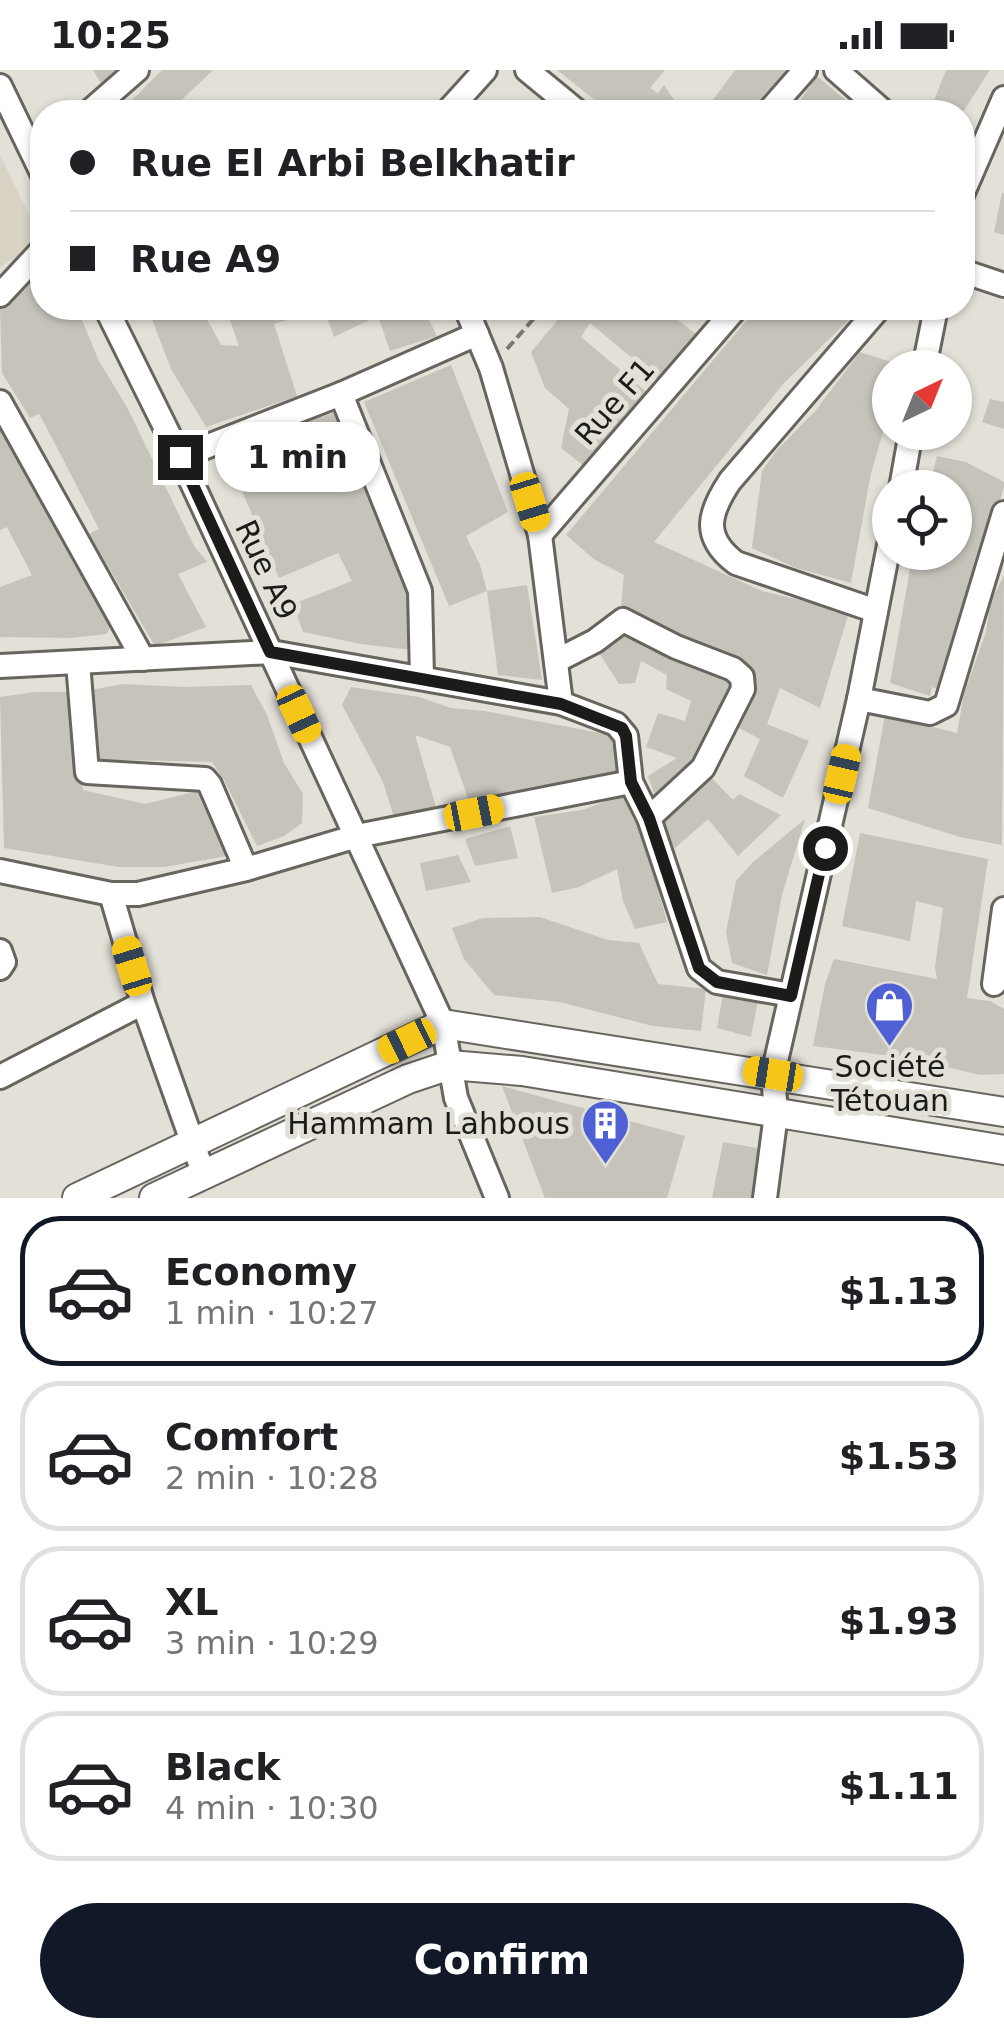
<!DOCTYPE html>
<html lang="en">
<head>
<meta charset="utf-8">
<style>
	body { margin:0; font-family:"DejaVu Sans",sans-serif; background:#f2f2f2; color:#202124; height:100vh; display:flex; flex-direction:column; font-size:38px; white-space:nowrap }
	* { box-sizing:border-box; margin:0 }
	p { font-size:32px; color:#757577 }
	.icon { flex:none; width:55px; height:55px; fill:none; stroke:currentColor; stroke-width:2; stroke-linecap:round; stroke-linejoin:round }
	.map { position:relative; height:1128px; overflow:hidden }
	.sheet { display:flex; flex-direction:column; background:#fff; flex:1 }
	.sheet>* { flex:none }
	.hud { position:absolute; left:30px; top:30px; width:945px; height:220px; border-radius:40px; box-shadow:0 2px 8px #0004; display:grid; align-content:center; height:220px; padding:0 40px; background:#fff }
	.needle { width:65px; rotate:43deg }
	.tools { position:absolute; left:872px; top:280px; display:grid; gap:20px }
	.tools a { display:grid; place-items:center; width:100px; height:100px; border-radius:50%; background:#fff; box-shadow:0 2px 8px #0004; font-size:50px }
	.end { position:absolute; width:45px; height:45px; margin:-22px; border:12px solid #1c1b19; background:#fff; box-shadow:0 0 0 5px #fff }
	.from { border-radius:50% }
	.bubble { position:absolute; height:70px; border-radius:35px; background:#fff; box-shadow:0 2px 8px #0004; font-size:32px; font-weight:600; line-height:70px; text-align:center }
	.car { position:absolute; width:30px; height:60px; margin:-30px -15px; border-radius:12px; box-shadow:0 0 8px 2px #0007; background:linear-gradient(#f5c518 24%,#345 0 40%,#f5c518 0 76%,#345 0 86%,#f5c518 0) }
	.hud b { display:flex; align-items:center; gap:35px; height:95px; font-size:38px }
	.hud b+b { border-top:2px solid #e0e0e0 }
	.hud i { width:25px; height:25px; background:#202124 }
	ul { padding:18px 0 0; list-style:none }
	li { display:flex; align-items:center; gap:30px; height:150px; margin:0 20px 15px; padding:0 20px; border:5px solid #e0e0e0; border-radius:40px }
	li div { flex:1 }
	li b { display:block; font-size:38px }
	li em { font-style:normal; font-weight:600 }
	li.active { border-color:#111827 }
	li>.icon { width:90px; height:90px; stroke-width:1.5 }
	.button { display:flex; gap:20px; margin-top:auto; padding:20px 40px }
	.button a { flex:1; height:115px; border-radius:60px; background:#111827; color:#fff; font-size:40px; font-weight:600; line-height:115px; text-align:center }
	.status { display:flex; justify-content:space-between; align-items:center; height:70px; padding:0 50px; background:#fff; direction:ltr }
	.status svg { height:28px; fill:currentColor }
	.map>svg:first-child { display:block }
	.built { fill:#d8d3c4 }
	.building { fill:#c5c3ba }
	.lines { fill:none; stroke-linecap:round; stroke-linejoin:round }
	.minor-casing { stroke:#67655e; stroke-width:28 }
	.major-casing { stroke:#67655e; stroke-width:32 }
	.path { stroke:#787772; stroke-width:4; stroke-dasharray:10 5; stroke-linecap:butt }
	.minor { stroke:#fff; stroke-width:22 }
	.major { stroke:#fff; stroke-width:28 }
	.route { stroke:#1c1b19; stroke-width:12 }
	.labels { text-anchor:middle; stroke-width:10; stroke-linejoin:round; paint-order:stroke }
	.street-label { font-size:30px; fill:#1c1b19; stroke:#e3e0d8 }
	.poi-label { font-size:30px; fill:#1c1b19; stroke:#e3e0d8 }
</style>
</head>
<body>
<div class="status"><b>10:25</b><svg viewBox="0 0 49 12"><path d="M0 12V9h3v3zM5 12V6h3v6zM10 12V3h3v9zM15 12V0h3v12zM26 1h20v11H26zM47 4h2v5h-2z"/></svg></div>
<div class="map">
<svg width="1004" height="1128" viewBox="0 0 1004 1128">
	<rect width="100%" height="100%" fill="#e3e0d8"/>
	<polygon class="built" points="0,85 42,171 0,197"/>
	<g class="building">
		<polygon points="93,0 130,0 105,20"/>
		<polygon points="162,0 213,0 169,42 120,42"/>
		<polygon points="557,0 665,0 650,18 658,23 664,15 682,42 610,42"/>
		<polygon points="735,0 788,0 747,42 704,42"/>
		<polygon points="946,0 990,0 963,42 930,41"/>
		<polygon points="817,6 849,33 859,42 792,42"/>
		<polygon points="1002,123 1004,123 1004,165 994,162"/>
		<polygon points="42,193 42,238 77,238 99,291 128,339 194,476 207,492 178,504 206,557 155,576 89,464 99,459 52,368 39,344 30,348 2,303 0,239"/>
		<polygon points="164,238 201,238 221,275 239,276 229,247 243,238 322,238 274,254 297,326 206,357 171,299 150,244"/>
		<polygon points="324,238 423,238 437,266 390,281 378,246 334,267"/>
		<polygon points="560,238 662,238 700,267 662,313 590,253 581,267 649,324 588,399 561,378 569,339 545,318 531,282 566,240"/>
		<polygon points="695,238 725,238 712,255"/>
		<polygon points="757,238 861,238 784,313 654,472 762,521 849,542 820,638 780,618 767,654 809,671 783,728 744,706 760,669 733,655 752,605 657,561 621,539 624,505 595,490 566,465"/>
		<polygon points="860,282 894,293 894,298 890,298 890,339 871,403 851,513 796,498 752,478 762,401 776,381 816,340"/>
		<polygon points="451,295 508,442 466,466 480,495 487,521 527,515 542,610 498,605 487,521 449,536 364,332"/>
		<polygon points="990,329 1004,332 1004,359 982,352"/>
		<polygon points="336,342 411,531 412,580 361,574 303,562 293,534 352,511 338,483 279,508 225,381"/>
		<polygon points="0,355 29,411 56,452 70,487 111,555 107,564 71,568 0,567 0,517 32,505 7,457 0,460"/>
		<polygon points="937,386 966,392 1004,412 1004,417 942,621 932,617 930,626 890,613 913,482 955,482 955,418 929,418"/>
		<polygon points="1004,505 1002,775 960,767 868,738 885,645 957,663 964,624 986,562 990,533"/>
		<polygon points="625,553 741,620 699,696 656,729 648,706 677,688 646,677 658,643 685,651 691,631 666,619 667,605 641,591 635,613 619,614 596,578"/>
		<polygon points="123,614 185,617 251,615 267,645 284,693 303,724 302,753 284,766 257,776 225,712 212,692 128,690 99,693 91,620"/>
		<polygon points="351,617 419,627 451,638 485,641 621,667 626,705 469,731 450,677 415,665 438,744 394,747 383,712 342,635"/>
		<polygon points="36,622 74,622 76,688 83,720 145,734 206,719 238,784 164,797 119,797 4,778 0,627"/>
		<polygon points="709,705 733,730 739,724 781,745 738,786 708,749 675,778 661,752"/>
		<polygon points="631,723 667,852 635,859 623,831 617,799 579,817 552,823 534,747 582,740"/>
		<polygon points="805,749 782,825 767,905 732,893 726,862 736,811 753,792"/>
		<polygon points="510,756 518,788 475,796 465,769"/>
		<polygon points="860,763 988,789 967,928 990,931 1004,939 1004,1004 980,1005 914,989 813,976 825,914 834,889 937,909 935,897 943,838 916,831 910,871 842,856"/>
		<polygon points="458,785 471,812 426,821 420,793"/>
		<polygon points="540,847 608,870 639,873 658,914 706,919 701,961 653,956 559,932 494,925 464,889 452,858 483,848"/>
		<polygon points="724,918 759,926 751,967 717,958"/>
		<polygon points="502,1016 685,1066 667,1128 545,1128"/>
		<polygon points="723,1072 762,1079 756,1128 712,1128"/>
	</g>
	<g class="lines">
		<defs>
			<g id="minor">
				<polyline points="527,0 578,42"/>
				<polyline points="836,0 884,42"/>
				<polyline points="0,16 42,103"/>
				<polyline points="89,42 137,0"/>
				<polyline points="447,42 485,0"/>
				<polyline points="768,42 805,0"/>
				<polyline points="962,125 1004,28"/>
				<polyline points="962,201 1004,215"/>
				<polyline points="0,225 42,180"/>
				<polyline points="106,238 180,387 443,954 456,1028 497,1128"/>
				<polyline points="466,238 491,298 540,465 561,633"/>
				<polyline points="924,298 936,238"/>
				<polyline points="341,324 420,521 422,608"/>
				<polyline points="0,332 143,589"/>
				<polyline points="180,387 341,324 477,264"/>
				<polyline points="901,418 911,362"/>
				<polyline points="540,465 736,238"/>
				<path d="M 876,541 L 736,493 C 702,467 708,444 730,411 L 879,238"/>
				<polyline points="556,591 595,571 623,550 676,577 733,599 742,607 743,619 703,698 649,748"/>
				<polyline points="78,593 87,702 205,709 210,715 246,799"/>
				<polyline points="0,596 271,582 561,633 616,654 626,666 631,712 649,748 699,898 717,912 791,925"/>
				<polyline points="859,629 930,643 946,635 1004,443"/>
				<polyline points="0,801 111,824 138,824 246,799 357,766 631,712"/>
				<polyline points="111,824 143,933 204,1105"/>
				<polyline points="0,881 4,892 0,898"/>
				<polyline points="994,914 1004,839"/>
				<polyline points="0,1007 143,933"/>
				<polyline points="765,1128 776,1044 773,1004 859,629 890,470"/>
			</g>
			<g id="major">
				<polyline points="77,1128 443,954 1004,1042"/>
				<polyline points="154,1128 408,1009 450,995 522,1001 1004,1080"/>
			</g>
		</defs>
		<use href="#minor" class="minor-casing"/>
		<use href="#major" class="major-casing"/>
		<polyline class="path" points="507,279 543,238"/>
		<use href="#minor" class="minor"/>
		<use href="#major" class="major"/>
	</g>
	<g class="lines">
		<polyline class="route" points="180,387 270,582 561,634 622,658 626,666 631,712 649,748 699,898 717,912 791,926 825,778"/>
	</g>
	<defs>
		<symbol id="shop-pin" viewBox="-11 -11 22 30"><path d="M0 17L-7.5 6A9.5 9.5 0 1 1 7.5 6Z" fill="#4f60d5" stroke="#e3e0d8"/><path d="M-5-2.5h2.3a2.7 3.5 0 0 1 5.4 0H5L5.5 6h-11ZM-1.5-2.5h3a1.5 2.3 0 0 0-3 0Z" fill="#fff"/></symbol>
		<symbol id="building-pin" viewBox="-11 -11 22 30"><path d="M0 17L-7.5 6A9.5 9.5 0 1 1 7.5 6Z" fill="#4f60d5" stroke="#e3e0d8"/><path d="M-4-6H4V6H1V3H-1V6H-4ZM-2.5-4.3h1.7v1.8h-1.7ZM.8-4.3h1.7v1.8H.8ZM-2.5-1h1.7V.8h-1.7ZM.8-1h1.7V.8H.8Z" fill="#fff"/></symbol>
	</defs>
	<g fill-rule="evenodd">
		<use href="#shop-pin" x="862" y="908" width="55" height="75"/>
		<use href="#building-pin" x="578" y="1026" width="55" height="75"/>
	</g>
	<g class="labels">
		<g class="street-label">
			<text transform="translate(615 332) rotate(-49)" y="10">Rue F1</text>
			<text transform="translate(266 500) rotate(65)" y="10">Rue A9</text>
		</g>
		<g class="poi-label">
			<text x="890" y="1007">Société<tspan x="890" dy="34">Tétouan</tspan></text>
			<text x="570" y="1064" text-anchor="end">Hammam Lahbous</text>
		</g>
	</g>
</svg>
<div class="tools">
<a><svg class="needle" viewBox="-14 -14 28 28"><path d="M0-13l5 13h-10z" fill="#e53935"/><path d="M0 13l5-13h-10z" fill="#757577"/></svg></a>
<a><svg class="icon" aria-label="locate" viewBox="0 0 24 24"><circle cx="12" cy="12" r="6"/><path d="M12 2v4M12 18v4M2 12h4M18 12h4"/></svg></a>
</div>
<i class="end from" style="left:825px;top:778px"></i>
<i class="end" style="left:180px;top:387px"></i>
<div class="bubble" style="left:215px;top:352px;width:165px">1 min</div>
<i class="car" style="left:530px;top:432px;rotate:163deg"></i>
<i class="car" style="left:299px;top:644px;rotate:155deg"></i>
<i class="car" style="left:842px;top:704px;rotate:13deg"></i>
<i class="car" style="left:474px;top:743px;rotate:79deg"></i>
<i class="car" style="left:132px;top:896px;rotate:343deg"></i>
<i class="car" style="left:407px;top:971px;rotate:244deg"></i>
<i class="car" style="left:773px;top:1004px;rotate:279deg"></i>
<div class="hud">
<b><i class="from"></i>Rue El Arbi Belkhatir</b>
<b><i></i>Rue A9</b>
</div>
</div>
<section class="sheet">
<ul>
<li class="active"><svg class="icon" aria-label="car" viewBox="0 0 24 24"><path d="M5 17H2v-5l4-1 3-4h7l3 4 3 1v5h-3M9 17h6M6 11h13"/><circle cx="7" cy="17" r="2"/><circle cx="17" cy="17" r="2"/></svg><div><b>Economy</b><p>1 min · 10:27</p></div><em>$1.13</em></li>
<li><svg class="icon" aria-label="car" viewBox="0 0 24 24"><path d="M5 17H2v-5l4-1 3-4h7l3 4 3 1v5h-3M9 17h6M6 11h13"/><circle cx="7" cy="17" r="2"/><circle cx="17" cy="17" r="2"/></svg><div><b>Comfort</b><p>2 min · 10:28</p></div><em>$1.53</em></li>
<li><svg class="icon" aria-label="car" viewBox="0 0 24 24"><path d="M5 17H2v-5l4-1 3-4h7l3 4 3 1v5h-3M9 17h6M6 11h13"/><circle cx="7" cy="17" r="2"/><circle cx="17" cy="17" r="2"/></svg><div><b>XL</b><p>3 min · 10:29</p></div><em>$1.93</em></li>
<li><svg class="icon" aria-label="car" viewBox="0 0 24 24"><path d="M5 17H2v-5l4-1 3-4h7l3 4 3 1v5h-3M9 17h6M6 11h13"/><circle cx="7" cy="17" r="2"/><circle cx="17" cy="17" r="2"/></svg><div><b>Black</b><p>4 min · 10:30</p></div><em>$1.11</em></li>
</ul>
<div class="button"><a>Confirm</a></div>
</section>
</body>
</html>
